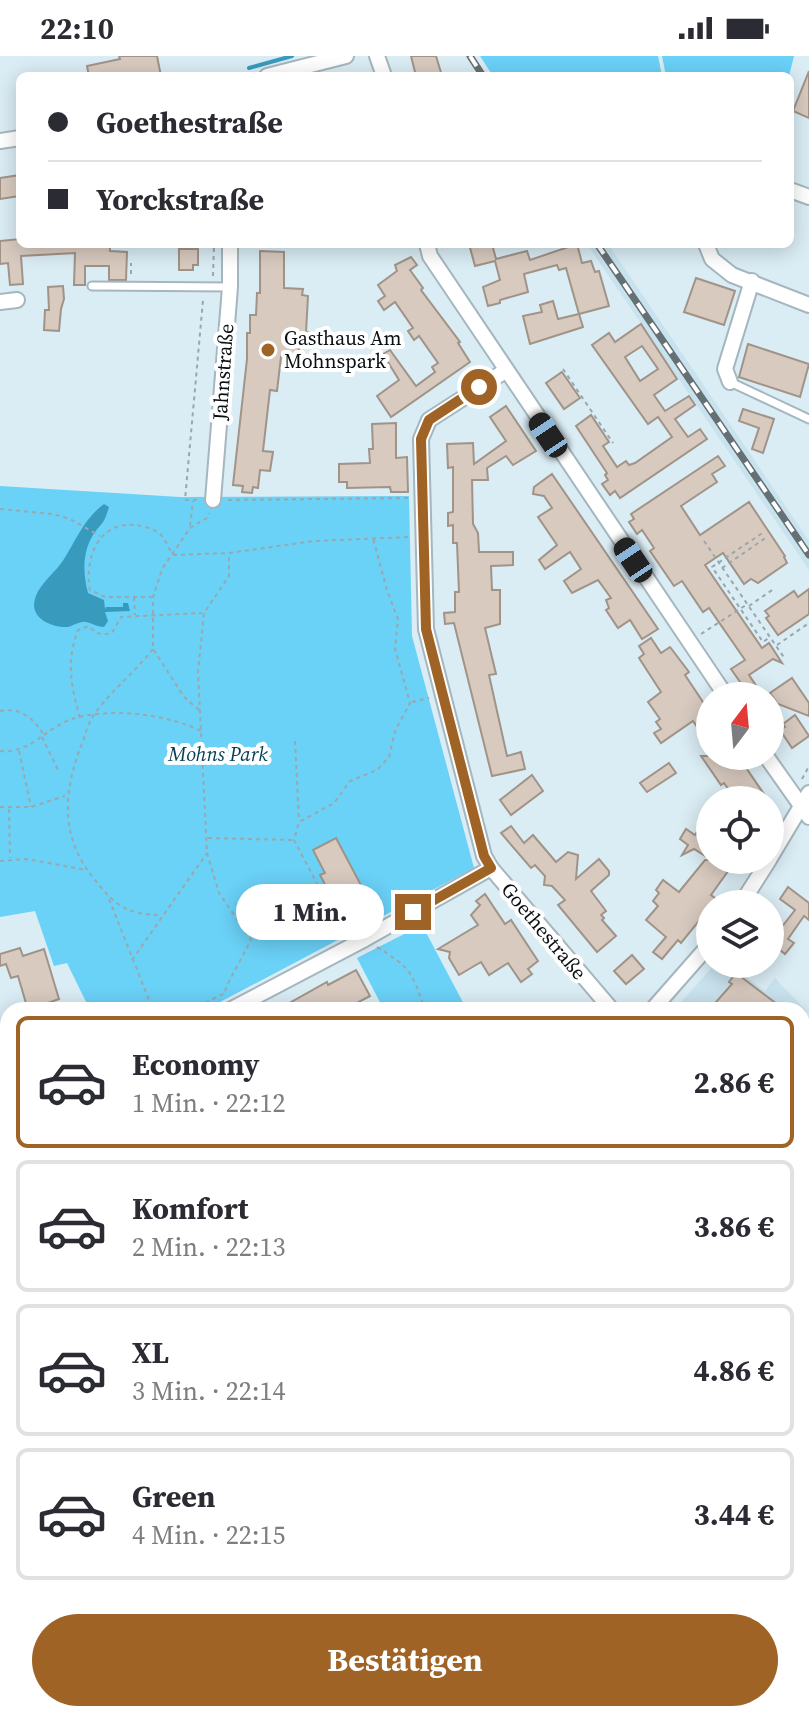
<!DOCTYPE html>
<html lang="de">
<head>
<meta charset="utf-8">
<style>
	body { margin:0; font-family:"Source Serif 4",serif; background:#f2f2f3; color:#2b2b33; height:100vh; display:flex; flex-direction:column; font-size:30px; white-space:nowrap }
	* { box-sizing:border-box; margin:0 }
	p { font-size:26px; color:#7c7c81 }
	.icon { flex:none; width:44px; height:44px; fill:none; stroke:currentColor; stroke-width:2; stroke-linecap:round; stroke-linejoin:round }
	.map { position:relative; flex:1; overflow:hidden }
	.panel { position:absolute; left:0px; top:946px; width:810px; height:720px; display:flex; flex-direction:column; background:#fff; border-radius:24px 24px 0 0; box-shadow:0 4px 20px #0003 }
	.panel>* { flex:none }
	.banner { position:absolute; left:16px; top:16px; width:778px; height:176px; border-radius:12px; box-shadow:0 4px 20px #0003; display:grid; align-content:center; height:176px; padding:0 32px; background:#fff }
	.needle { width:52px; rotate:16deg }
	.buttons { position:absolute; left:696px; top:626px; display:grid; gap:16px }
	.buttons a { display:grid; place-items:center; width:88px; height:88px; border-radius:50%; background:#fff; box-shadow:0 4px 20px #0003; font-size:40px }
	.end { position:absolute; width:36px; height:36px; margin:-18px; border:10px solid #9f6325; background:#fff; box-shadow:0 0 0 4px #fff }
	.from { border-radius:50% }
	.bubble { position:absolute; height:56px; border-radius:28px; background:#fff; box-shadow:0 4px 20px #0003; font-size:26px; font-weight:700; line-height:56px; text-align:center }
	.car { position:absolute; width:24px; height:48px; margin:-24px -12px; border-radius:10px; box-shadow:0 0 6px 2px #0007; background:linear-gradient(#222 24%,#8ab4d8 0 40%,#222 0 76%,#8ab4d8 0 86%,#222 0) }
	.banner b { display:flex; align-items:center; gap:28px; height:76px; font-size:30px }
	.banner b+b { border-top:2px solid #e1e1e2 }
	.banner i { width:20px; height:20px; background:#2b2b33 }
	ul { padding:14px 0 0; list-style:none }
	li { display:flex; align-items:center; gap:24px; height:132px; margin:0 16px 12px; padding:0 16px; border:4px solid #e1e1e2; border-radius:12px }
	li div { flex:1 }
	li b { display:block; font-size:30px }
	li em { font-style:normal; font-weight:700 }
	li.current { border-color:#9f6325 }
	li>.icon { width:72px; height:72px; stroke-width:1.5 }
	.action { display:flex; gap:16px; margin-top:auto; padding:16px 32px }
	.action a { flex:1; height:92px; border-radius:48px; background:#9f6325; color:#fff; font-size:32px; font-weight:700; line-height:92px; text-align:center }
	.status { display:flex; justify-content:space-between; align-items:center; height:56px; padding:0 40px; background:#fff; direction:ltr }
	.status svg { height:22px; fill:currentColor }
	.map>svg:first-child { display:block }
	.built { fill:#c8e2ee }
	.green { fill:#6ad1f7 }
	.water { fill:#389bbe }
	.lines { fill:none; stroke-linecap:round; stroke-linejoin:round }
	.stream { stroke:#389bbe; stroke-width:4 }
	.building { fill:#d8cabf; stroke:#a09388; stroke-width:2; fill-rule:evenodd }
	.service-casing { stroke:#a5b7be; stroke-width:11 }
	.minor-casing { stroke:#a5b7be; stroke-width:18 }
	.primary-casing { stroke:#a5b7be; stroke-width:26 }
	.path { stroke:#99a8ae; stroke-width:2; stroke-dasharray:4 4; stroke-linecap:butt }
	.service { stroke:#fff; stroke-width:7 }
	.minor { stroke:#fff; stroke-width:14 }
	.primary { stroke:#fff; stroke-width:22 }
	.rail-casing { stroke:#657074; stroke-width:7 }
	.rail { stroke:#fff; stroke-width:4; stroke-dasharray:12; stroke-linecap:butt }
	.route { stroke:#9f6325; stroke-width:10 }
	.poi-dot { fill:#9f6325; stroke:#fff; stroke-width:3 }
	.labels { text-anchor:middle; stroke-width:8; stroke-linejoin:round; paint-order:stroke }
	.poi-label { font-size:20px; fill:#0a1012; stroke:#fff; text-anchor:start }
	.street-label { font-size:20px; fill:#0a1012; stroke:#fff }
	.park-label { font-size:20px; font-style:italic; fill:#033f52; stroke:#fff }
</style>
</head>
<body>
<div class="status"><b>22:10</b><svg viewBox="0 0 49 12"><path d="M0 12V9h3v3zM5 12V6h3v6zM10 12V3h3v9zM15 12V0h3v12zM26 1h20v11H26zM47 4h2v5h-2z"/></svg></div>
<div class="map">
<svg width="809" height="1666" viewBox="0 0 809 1666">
	<rect width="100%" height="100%" fill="#daecf4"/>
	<g class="built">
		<polygon points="587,188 608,188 809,485 809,514"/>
		<polygon points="715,908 729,908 765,935 775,922 807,956 802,960 802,954 674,954"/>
	</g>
	<g class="green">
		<polygon points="480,0 658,0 662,20 493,20"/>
		<polygon points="662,0 794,0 789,20 666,20"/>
		<polygon points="0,430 180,441 409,440 412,580 474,812 205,954 90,954 67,907 54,910 35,855 0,861"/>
		<polygon points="422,869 467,954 384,954 357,902"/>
	</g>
	<path class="water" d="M 104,448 L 109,451 C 104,469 101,467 93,479 C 82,497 83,518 88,537 L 104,544 L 105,553 L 106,551 L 123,551 L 123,547 L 128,547 L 130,555 L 105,556 L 108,565 L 104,571 C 97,571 92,567 86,566 C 80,565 73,570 68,571 C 52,572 29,562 35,543 C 39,528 56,516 64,503 C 77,482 85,462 104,448 Z"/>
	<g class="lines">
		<polyline class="stream" points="249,12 292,0"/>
	</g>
	<g class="building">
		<polygon points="119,0 157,0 161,20 89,20 87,10 120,3"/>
		<polygon points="411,0 436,0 442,20 416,20"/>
		<polygon points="809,15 809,62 793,55"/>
		<polygon points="20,119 20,140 0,143 0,122"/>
		<polygon points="20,183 20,188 110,188 110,195 127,196 126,224 109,224 109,210 85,210 85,229 74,229 75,197 21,200 23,228 10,229 8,207 0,208 0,185"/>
		<polygon points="469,188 492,188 496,203 527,195 530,204 577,188 582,207 591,205 595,216 599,215 609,250 579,258 583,271 530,288 523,260 542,256 540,249 553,245 558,263 579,258 566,212 559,214 557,209 524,218 528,236 500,244 500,247 488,250 483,231 500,224 495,205 475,210"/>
		<polygon points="179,193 198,193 198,209 193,209 193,214 179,214"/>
		<polygon points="260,195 284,196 284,232 303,233 302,239 308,240 306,276 318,277 317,288 301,287 296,303 281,301 277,335 270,334 263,395 273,396 270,415 260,414 258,432 253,431 252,437 242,436 243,430 233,429 247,303 247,277 250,277 250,259 256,259 257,237 260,237"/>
		<polygon points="411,201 417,209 410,214 423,232 421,234 460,286 458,287 470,306 391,361 377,340 399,324 383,298 390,294 416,330 435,316 432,311 438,307 419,280 414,284 408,275 413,272 395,246 384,254 378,245 385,240 378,229 397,215 395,209"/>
		<polygon points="696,222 735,235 724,269 684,256"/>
		<polygon points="63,230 64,243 61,253 59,275 44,274 45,254 49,254 48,231"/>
		<path d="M 641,268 L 677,323 L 654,339 L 665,355 L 689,340 L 695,349 L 675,363 L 688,381 L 700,373 L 707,383 L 620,442 L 615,435 L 610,439 L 602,428 L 608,424 L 605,419 L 607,417 L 576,370 L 591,359 L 609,386 L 603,390 L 617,411 L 626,405 L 629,409 L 635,407 L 672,381 L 658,361 L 648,368 L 592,289 L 609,277 L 615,286 ZM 642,290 L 658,313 L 640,325 L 625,301 Z"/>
		<polygon points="748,288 809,308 800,341 739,321"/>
		<polygon points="562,316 580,342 564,353 546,327"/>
		<polygon points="506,350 536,395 513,409 506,400 487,412 488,424 472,424 473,468 478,477 479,496 513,496 513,509 491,510 492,534 500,534 500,568 485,572 496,618 489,619 507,700 521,696 525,713 492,720 454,567 445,568 444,557 455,556 455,536 459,536 457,487 453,487 453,469 448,470 448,457 453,456 453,411 448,412 447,388 473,387 474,408 506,385 490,361"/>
		<polygon points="743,353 774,363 763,397 752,393 759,372 739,365"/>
		<polygon points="396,367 396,402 407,401 408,436 391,436 390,431 347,432 347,426 339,426 339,408 370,407 369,393 373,393 372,368"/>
		<polygon points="718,400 725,410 712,418 717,426 681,450 700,479 749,446 785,500 784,501 787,507 758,527 751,523 744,528 723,497 705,509 762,592 769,587 782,607 773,603 749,619 763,640 750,640 731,613 745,604 709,552 703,556 682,525 674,530 650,495 654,492 642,474 637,478 629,466 634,463 631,458"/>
		<polygon points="552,418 658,573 642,583 630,564 618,572 606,554 609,552 606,544 611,542 598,524 572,537 564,525 581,513 570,496 545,513 539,504 557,489 538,461 552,452 544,440 533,438 534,431"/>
		<polygon points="809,533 809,558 778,579 766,562 769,560 765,555 794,535 798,541"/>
		<polygon points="651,582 661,597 670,591 689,616 685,619 705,649 710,645 710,690 693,665 661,687 654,677 661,673 656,666 660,663 648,646 661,636 639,602 644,598 639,590"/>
		<polygon points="792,622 809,647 809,660 778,648 770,637"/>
		<polygon points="795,659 809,680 792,692 780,674 785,671 783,668"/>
		<polygon points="701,700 738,700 768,744 736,744 724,727 721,729"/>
		<polygon points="669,707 676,717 647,736 640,727"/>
		<polygon points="532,719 543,735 511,759 500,744"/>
		<polygon points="710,755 710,803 694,793 682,799 688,789 680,783 686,773 695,779"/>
		<polygon points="511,770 524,787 533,779 556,806 568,796 578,799 576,823 599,803 609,815 609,819 591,835 606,855 601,859 604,862 602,864 616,880 597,896 558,849 565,844 552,830 544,829 545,820 535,809 531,812 501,777"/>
		<polygon points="336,782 364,835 368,833 376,850 356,860 348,845 342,848 334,831 328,834 320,819 325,817 313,794"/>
		<polygon points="705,804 722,804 731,811 711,839 715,842 699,865 681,887 678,884 662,903 653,896 666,881 646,864 658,850 653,845 659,837 656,834 663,824 679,836"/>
		<polygon points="788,831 809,847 809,864 804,860 788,883 794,887 785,898 770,886 795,854 780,843"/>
		<polygon points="485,838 505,868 511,864 538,905 528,913 532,918 521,926 508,907 489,919 481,906 459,919 449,902 450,896 438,893 478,869 471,859 480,849 476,845"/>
		<polygon points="20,892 23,900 44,893 59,943 42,949 44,954 28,954 18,920 11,922 6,908 0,910 0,898"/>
		<polygon points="632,899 644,913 626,928 614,915"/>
		<polygon points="356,914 370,940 353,949 355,954 277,954 327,926 328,929"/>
		<polygon points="736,917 785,954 709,954 732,928 729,926"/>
	</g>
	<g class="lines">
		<defs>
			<g id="service">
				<polyline points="92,230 230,231"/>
				<polyline points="730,326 809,363"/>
			</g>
			<g id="minor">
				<polyline points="377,0 384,20"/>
				<polyline points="267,20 346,0"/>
				<polyline points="0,85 20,82"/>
				<polyline points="790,134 809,141"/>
				<polyline points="427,188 430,200 726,640"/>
				<polyline points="706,188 712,203 732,219 809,249"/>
				<polyline points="0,246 17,244"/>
				<polyline points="505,315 429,364 421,383 426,573 484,800 491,812 612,954"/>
				<polyline points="730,326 725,313 752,225"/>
				<polyline points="213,444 230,231 230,188"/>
				<polyline points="766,700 809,761"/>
				<polyline points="770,802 809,737"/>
				<polyline points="741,848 769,804"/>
				<polyline points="230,954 365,883 491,812"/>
				<polyline points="652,954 710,888"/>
				<polyline points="0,1068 8,1065"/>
				<polyline points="802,1095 809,1088"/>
				<polyline points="802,1151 809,1158"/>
				<polyline points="282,1658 297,1666"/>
				<polyline points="733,1658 745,1666"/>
				<polyline points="137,1666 137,1658"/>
			</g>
			<g id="primary">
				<polyline points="0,1530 8,1531"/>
				<polyline points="802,1537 809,1537"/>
				<polyline points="0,1552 8,1553"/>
				<polyline points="802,1556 809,1557"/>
			</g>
		</defs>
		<use href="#service" class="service-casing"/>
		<use href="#minor" class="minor-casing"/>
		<use href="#primary" class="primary-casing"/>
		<g class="path">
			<polyline points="131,218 131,207"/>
			<polyline points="213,220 214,188"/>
			<polyline points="563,313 613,387"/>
			<polyline points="197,444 185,444 203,244"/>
			<polyline points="228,444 409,442"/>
			<polyline points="0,453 53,458 70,463 100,480"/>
			<polyline points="190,470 193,445"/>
			<polyline points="704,485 785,603"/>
			<polyline points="173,499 229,497 314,485 410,481"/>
			<polyline points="722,512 764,483 761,478 712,511 763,586 770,581"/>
			<polyline points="134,541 135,559"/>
			<path d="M 153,541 L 105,541 L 90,534 C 84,504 98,465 135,469 C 142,470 152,472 159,477 C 164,481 168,491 172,497"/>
			<polyline points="749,550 775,532"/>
			<polyline points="701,578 746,549"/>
			<polyline points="777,589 809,567"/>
			<path d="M 153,593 C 135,616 112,634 95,657 C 89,665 86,676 83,685 C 64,732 59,777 91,819 C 113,847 124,859 162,859"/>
			<polyline points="412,646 429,642"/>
			<polyline points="199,654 184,641 153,593 153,541 162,513 190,472 207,462 209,457"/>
			<path d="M 0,655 C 21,651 33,662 44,679"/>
			<path d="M 80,662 C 71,630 66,605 78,574 L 89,570 C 97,578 101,580 112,577 L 121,561 L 202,557"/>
			<polyline points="42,681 59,716"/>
			<polyline points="295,685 299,765"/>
			<path d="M 0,695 C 31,698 45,672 72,663 C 109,651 167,658 201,675"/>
			<polyline points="19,695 31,751"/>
			<polyline points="802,723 809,710"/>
			<polyline points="0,751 31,751 65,740"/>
			<polyline points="9,753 10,802"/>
			<polyline points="208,782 293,784"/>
			<polyline points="0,805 27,803 86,814"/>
			<polyline points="109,843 151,949 165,954"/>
			<polyline points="353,873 324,841 294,784 299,766 334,747 350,725 377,714 389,701 395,675 410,647 395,593 398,563 387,534 373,482"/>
			<path d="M 377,891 C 411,912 412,916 425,954"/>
			<polyline points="132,904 207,797"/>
			<polyline points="191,954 225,937 226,931 251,884 219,837 207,797 198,616 204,557 229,520 229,497"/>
		</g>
		<use href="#service" class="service"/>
		<use href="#minor" class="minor"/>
		<use href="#primary" class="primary"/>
		<defs>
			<g id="rail">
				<polyline points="470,0 483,20"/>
				<polyline points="597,188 809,499"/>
			</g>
		</defs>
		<use href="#rail" class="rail-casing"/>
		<use href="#rail" class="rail"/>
	</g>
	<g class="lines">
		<polyline class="route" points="413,856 491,812 484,800 426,573 421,383 429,364 479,331"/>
	</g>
	<circle class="poi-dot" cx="268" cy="294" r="8"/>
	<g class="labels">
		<g class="poi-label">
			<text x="284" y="289">Gasthaus Am<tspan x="284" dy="23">Mohnspark</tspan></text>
		</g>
		<g class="street-label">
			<text transform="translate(223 316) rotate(-86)" y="7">Jahnstraße</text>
			<text transform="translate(544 875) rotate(50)" y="7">Goethestraße</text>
		</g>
		<g class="park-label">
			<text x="218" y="705">Mohns Park</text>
		</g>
	</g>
</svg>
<div class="buttons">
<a><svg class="needle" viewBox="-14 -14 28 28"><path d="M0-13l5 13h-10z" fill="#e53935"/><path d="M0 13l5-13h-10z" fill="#7c7c81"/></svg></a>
<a><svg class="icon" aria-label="locate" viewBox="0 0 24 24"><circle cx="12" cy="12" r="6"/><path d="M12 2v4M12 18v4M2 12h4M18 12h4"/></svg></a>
<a><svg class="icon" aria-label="layers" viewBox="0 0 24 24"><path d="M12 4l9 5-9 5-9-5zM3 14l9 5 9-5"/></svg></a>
</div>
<i class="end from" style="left:479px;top:331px"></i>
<i class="end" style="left:413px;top:856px"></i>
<div class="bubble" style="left:236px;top:828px;width:148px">1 Min.</div>
<i class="car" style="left:548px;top:379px;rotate:326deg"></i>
<i class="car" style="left:633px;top:504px;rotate:326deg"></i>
<div class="banner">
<b><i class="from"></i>Goethestraße</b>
<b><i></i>Yorckstraße</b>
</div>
<section class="panel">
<ul>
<li class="current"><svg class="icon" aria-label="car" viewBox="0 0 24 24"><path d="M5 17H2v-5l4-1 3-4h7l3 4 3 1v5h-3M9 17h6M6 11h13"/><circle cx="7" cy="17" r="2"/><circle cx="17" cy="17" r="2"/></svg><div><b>Economy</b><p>1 Min. · 22:12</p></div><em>2.86 €</em></li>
<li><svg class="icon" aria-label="car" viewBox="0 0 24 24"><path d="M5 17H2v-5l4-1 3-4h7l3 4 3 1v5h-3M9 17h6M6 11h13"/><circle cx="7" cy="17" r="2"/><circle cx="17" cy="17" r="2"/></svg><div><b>Komfort</b><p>2 Min. · 22:13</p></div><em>3.86 €</em></li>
<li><svg class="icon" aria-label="car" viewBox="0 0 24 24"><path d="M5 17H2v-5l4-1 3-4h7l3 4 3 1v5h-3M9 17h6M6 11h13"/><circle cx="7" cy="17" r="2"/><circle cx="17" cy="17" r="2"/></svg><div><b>XL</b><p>3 Min. · 22:14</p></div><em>4.86 €</em></li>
<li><svg class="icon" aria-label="car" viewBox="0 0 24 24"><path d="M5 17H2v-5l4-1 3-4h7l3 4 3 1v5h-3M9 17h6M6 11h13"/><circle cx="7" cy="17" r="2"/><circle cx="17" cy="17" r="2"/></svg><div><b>Green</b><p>4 Min. · 22:15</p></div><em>3.44 €</em></li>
</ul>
<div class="action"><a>Bestätigen</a></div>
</section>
</div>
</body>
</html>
